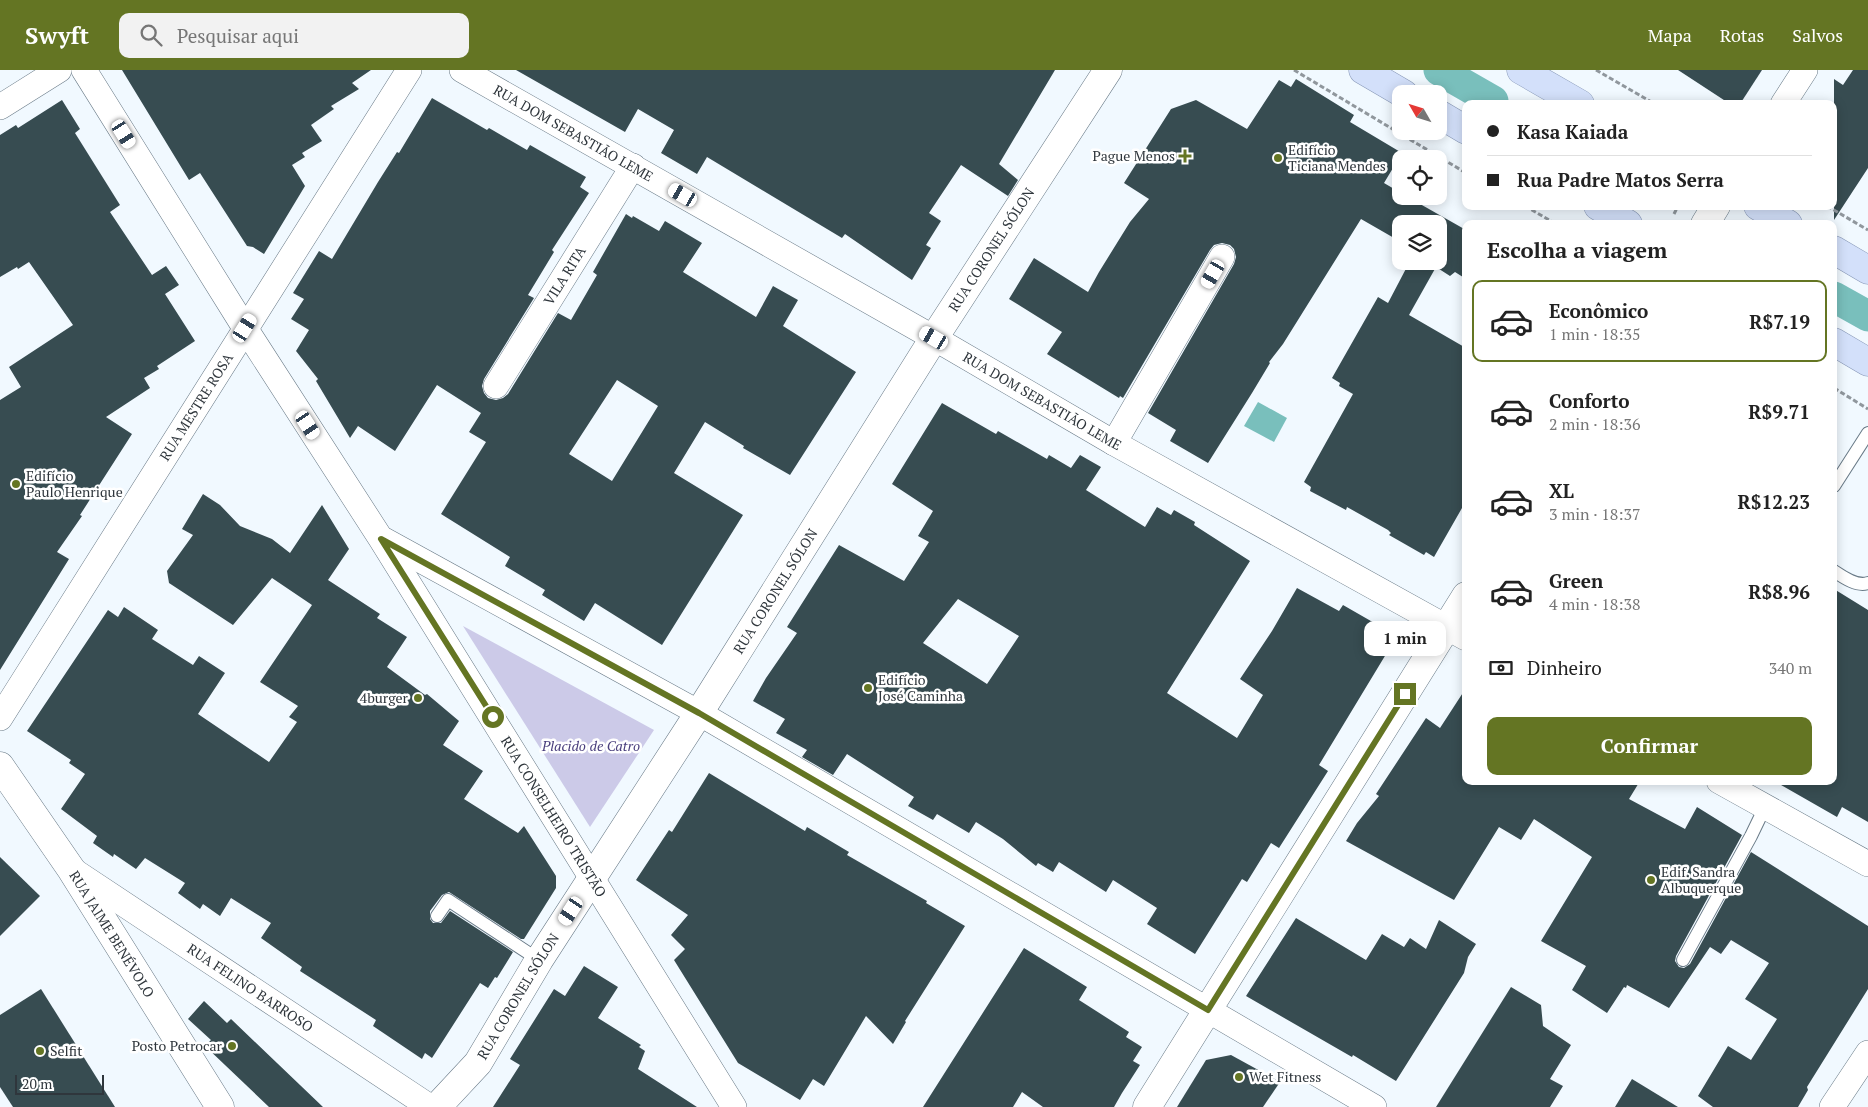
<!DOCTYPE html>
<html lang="pt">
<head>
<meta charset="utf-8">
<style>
	body { margin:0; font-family:"PT Serif",serif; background:#f2f2f2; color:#222; height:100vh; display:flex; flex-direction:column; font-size:19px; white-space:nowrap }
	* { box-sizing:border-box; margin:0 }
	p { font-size:16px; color:#767676 }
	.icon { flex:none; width:28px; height:28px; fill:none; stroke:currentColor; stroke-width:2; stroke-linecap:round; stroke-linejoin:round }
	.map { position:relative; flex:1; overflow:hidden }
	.drawer { position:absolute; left:1462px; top:150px; width:375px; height:565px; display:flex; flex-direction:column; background:#fff; border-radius:10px; box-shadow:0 2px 12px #0003 }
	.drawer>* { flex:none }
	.top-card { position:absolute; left:1462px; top:30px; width:375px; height:110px; border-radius:10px; box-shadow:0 2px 12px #0003; display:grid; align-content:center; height:110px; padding:0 25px; background:#fff }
	.needle { width:32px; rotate:309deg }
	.buttons { position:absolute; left:1392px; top:15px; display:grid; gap:10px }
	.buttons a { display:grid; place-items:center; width:55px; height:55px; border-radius:10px; background:#fff; box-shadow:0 2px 12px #0003; font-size:25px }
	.scale { position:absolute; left:15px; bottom:12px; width:89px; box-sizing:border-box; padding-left:5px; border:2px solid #2f363c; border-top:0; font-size:14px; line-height:18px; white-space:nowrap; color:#2f363c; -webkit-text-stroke:4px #fff; paint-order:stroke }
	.end { position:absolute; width:22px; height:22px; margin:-11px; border:6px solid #647523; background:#fff; box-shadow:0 0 0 2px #fff }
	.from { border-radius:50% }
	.bubble { position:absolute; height:35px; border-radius:10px; background:#fff; box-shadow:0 2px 12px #0003; font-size:16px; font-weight:700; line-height:35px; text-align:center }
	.car { position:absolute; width:15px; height:30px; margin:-15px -8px; border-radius:6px; box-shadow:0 0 4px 1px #0007; background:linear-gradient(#fff 24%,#345 0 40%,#fff 0 76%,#345 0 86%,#fff 0) }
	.top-card b { display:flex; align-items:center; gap:18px; height:48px; font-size:19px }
	.top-card b+b { border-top:1px solid #e0e0e0 }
	.top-card i { width:12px; height:12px; background:#222 }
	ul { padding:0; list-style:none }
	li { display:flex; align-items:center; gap:15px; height:82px; margin:0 10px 8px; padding:0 15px; border:2px solid transparent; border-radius:10px }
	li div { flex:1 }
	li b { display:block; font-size:19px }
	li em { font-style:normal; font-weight:700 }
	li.active { border-color:#647523 }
	li>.icon { width:45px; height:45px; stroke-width:1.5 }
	h2 { padding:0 25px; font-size:22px; line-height:60px }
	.pay { display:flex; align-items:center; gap:12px; height:55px; padding:0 25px; font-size:19px }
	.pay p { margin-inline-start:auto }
	.cta { display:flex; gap:10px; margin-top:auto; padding:10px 25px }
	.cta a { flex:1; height:58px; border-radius:10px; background:#647523; color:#fff; font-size:20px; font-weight:700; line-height:58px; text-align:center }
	header { display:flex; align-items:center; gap:30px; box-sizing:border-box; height:70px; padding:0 25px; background:#647523; color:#fff }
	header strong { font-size:24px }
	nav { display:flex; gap:28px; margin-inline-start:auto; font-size:18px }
	.search { width:350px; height:45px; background:#f2f2f2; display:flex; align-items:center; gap:12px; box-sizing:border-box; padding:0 18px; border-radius:10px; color:#767676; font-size:19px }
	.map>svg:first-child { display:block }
	.green { fill:#cccae8 }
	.water { fill:#79bfbc }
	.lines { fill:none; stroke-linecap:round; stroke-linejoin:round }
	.canal { stroke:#79bfbc; stroke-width:31 }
	.building { fill:#374c51; fill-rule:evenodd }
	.service-casing { stroke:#697a87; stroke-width:14 }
	.minor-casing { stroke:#697a87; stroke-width:26 }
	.tertiary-casing { stroke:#697a87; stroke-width:29 }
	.primary-casing { stroke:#8797b6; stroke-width:29 }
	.path { stroke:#90979d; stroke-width:3; stroke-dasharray:5 2.5; stroke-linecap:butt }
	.service { stroke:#fff; stroke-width:12 }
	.minor { stroke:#fff; stroke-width:25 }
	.tertiary { stroke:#fff; stroke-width:28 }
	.primary { stroke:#d3e0fa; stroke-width:28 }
	.route { stroke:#647523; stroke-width:6 }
	.poi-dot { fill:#647523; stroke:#fff; stroke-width:2 }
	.labels { text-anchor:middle; stroke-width:5; stroke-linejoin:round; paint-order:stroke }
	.street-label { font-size:14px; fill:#2f363c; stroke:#fff }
	.poi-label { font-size:14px; fill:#2f363c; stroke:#fff; text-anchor:start }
	.park-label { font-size:14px; font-style:italic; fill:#493e7c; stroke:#fff }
</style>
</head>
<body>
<header>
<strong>Swyft</strong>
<div class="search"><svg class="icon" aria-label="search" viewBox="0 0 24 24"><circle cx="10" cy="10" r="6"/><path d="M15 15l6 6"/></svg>Pesquisar aqui</div>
<nav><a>Mapa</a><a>Rotas</a><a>Salvos</a></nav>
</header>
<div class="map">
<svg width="1868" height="1037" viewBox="0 0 1868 1037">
	<rect width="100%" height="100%" fill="#f1f9ff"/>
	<polygon class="green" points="463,556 654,660 590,757"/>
	<polygon class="water" points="1258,332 1287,348 1274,372 1244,356"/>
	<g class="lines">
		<g class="canal">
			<polyline points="1439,0 1493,31"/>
			<polyline points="1834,227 1868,246"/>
		</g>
	</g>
	<g class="building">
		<polygon points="122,0 371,0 352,13 359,19 331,36 334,39 311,55 322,71 302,83 305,87 292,95 305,116 264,184 253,177 247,176 200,103 189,110"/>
		<polygon points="516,0 1055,0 999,94 1018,110 1008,126 961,95 929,143 941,151 926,175 931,178 912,210 845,164 842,168 707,87 697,104 661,83 674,60 638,39 625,62"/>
		<polygon points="1678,0 1762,0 1740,34 1730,34"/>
		<polygon points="1853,0 1868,0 1868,98 1834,150 1834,9 1843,15"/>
		<polygon points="1296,9 1354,45 1350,52 1402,83 1384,113 1401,123 1401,126 1406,126 1466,160 1466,209 1455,202 1450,206 1436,197 1409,245 1466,278 1466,431 1434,487 1426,482 1424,485 1389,465 1391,463 1388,460 1347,437 1346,440 1310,421 1311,417 1304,412 1353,324 1339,316 1340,313 1332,308 1378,227 1388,233 1410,191 1439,191 1439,154 1401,154 1401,172 1361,149 1283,274 1269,292 1270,293 1252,323 1208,393 1170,371 1176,360 1148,343 1234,194 1236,187 1234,179 1230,175 1222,173 1214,175 1210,180 1123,328 1120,326 1119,328 1047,284 1062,262 1009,229 1034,188 1088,222 1099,202 1130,152 1149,129 1124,113 1171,39 1196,30 1247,59 1279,10 1291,17"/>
		<path d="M 432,28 L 487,60 L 489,58 L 527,80 L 530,75 L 586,107 L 580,117 L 589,123 L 552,180 L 554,182 L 528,225 L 534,228 L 484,309 L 482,316 L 484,323 L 488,328 L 496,330 L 503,328 L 508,324 L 558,243 L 571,250 L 597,205 L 593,202 L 626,144 L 632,148 L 633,146 L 659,161 L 665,151 L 702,173 L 683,202 L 756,247 L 773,216 L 798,230 L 783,256 L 856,302 L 790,405 L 743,378 L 744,376 L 705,352 L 674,403 L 743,445 L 662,575 L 595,533 L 584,551 L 542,525 L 545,520 L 505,496 L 510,487 L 441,444 L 486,372 L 469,362 L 481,343 L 437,315 L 395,381 L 358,356 L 350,368 L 316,311 L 318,309 L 296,281 L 309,260 L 291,249 L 304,229 L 293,223 L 319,181 L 332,189 L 378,112 L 397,82 L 399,83 ZM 617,310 L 658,336 L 612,411 L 569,384 Z"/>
		<polygon points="62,30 80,59 75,63 120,135 110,142 152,205 166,196 179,215 165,224 195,271 157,296 159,299 144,308 150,318 106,347 132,364 80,445 82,446 57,482 69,489 0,600 0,330 21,317 9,297 73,255 29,192 18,199 17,197 0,207 0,65 16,55 18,58"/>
		<path d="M 942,333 L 996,364 L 998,361 L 1047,389 L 1049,385 L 1071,398 L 1080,385 L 1101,397 L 1086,420 L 1145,457 L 1157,437 L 1171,445 L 1174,440 L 1195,452 L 1194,455 L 1250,491 L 1167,623 L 1237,668 L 1263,625 L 1240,609 L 1272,561 L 1297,518 L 1339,541 L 1343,535 L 1397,566 L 1319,695 L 1328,701 L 1279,778 L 1271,773 L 1247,812 L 1242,809 L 1195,884 L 1147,854 L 1157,838 L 1113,810 L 1106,822 L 1059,792 L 1053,802 L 1038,793 L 1036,796 L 1003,769 L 976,752 L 969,763 L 937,744 L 933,750 L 908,736 L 914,727 L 847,684 L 833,705 L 802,687 L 807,680 L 776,663 L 785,649 L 753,631 L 766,608 L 797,563 L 787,557 L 839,475 L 904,511 L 929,472 L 918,466 L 933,441 L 892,414 ZM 958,529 L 1019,566 L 987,614 L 923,573 Z"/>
		<polygon points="203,424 220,435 240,456 272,469 290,483 322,435 349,479 328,510 380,544 377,548 407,567 387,597 425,625 427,624 459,651 443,675 483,701 464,729 518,763 524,756 556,806 556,818 524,869 521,869 449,822 442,825 430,841 430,849 433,853 441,853 450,841 513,882 497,908 495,907 488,918 480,913 432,988 425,983 422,989 373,956 376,950 300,901 302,897 261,868 271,853 231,828 220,846 203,834 200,839 178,823 185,813 145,788 136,799 114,784 113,787 93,773 97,766 61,739 85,704 69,693 71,690 27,661 108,540 118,547 124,537 158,560 152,569 193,595 199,586 225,603 198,644 269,692 297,652 289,647 298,636 260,612 312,535 272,508 233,555 169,513 167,501 193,465 182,459"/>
		<polygon points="1834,519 1868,540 1868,752 1842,737 1837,747 1774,711 1834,711"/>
		<polygon points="1466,618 1466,711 1640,711 1629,729 1685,759 1697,737 1742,765 1676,886 1675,891 1679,897 1684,898 1690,894 1751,782 1868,856 1868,919 1807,1017 1808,1020 1798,1037 1713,1037 1698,1026 1728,976 1751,990 1777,949 1745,929 1769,893 1731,870 1721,884 1710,877 1669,938 1627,915 1626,918 1624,917 1607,943 1572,920 1586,896 1541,871 1592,787 1534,749 1521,770 1499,757 1454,830 1346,771 1357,753 1379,726 1376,724 1426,648 1440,658"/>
		<polygon points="709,703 805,761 807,757 849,782 847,785 927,831 926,833 965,856 905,951 906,952 893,974 866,946 824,1016 813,1009 800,1030 738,993 674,890 685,879 671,865 688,845 636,810 669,760 672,762"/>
		<polygon points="0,787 40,826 0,866"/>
		<polygon points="1296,848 1366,890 1382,864 1404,877 1410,868 1426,879 1439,850 1476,874 1468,887 1464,903 1396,1011 1353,985 1352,987 1246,926"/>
		<polygon points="1024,878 1087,917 1079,930 1129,962 1126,967 1142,977 1133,991 1140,995 1122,1023 1114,1037 1043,1037 1022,1022 1013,1037 923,1037"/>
		<polygon points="584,896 618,917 598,948 641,975 639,977 645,981 638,999 697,1037 493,1037 520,995 510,989 554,919 565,926"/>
		<polygon points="1511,917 1541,935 1543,956 1571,975 1550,1009 1563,1016 1550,1037 1436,1037"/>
		<polygon points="41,919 115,1037 13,1037 0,1017 0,945"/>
		<polygon points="204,931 227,953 231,949 323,1037 269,1037 205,976 211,970 188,949"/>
		<polygon points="1231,985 1280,1012 1263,1037 1177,1037 1206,990"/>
		<polygon points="1632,1009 1678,1037 1615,1037"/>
	</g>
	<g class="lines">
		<defs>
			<g id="service">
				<polyline points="1834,416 1868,363"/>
				<path d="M 1834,501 C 1843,507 1857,517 1868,513"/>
				<polyline points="437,846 448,830 539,890"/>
				<polyline points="1683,890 1751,766 1765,737"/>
			</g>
			<g id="minor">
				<path id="s1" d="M 84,0 L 245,258 L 381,469 L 734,1037"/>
				<path id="s2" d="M 462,0 L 934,268 L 1114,373 L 1466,568"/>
				<polyline points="1783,34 1805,0"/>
				<polyline points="0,37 59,0"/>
				<path id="s3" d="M 496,316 L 633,96"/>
				<polyline points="1114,373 1222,187"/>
				<polyline points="384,470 699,643 1374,1037"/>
				<path id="s4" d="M 0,648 L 409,0"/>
				<polyline points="1719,711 1868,794"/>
				<path id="s5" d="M 71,799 L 430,1037"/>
				<polyline points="1832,1037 1868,983"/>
			</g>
			<g id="tertiary">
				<polyline points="1705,154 1716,136"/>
				<path id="s6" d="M 0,696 L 71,799 L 220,1037"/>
				<path id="s7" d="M 437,1037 L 478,993 L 539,890 L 699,643 L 934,268 L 1108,0"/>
				<polyline points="1147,1037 1466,526"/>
			</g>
			<g id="primary">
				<polyline points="1363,0 1404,24"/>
				<polyline points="1521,0 1580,34"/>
				<polyline points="1439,44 1466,60"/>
				<polyline points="1598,136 1628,154"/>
				<polyline points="1758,136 1788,154"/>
				<polyline points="1834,180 1868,200"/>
				<polyline points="1834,272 1868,292"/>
			</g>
		</defs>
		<use href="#service" class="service-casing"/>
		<use href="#minor" class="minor-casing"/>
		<use href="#tertiary" class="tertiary-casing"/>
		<use href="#primary" class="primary-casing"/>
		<g class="path">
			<polyline points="1294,0 1466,103"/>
			<polyline points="1596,0 1655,34"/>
			<polyline points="1525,136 1556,154"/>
			<polyline points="1827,136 1868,160"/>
			<polyline points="1674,144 1678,136"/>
			<polyline points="1834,318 1868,339"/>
		</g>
		<use href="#service" class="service"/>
		<use href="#minor" class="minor"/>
		<use href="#tertiary" class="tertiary"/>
		<use href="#primary" class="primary"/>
	</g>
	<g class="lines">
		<polyline class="route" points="493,647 381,469 699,643 1208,940 1405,624"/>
	</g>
	<g class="poi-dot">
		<path d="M1182.5 78.5h5v5h5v5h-5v5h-5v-5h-5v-5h5z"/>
		<circle cx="1278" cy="88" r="5"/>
		<circle cx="16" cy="414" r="5"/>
		<circle cx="868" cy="618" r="5"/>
		<circle cx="418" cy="628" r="5"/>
		<circle cx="1651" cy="810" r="5"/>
		<circle cx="232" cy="976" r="5"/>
		<circle cx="40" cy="981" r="5"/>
		<circle cx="1239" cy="1007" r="5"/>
	</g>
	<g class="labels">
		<g class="street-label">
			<text dy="5" stroke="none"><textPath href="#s2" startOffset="128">RUA DOM SEBASTIÃO LEME</textPath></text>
			<text dy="5" stroke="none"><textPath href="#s7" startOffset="1022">RUA CORONEL SÓLON</textPath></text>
			<text dy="5" stroke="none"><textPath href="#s3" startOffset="130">VILA RITA</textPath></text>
			<text dy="5" stroke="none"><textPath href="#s2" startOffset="668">RUA DOM SEBASTIÃO LEME</textPath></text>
			<text dy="5" stroke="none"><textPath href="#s4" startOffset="368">RUA MESTRE ROSA</textPath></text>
			<text dy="5" stroke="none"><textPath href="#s7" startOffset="618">RUA CORONEL SÓLON</textPath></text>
			<text dy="5" stroke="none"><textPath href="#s1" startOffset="882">RUA CONSELHEIRO TRISTÃO</textPath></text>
			<text dy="5" stroke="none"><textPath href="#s6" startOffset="202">RUA JAIME BENÉVOLO</textPath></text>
			<text dy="5" stroke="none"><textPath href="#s5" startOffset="215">RUA FELINO BARROSO</textPath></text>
			<text dy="5" stroke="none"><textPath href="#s7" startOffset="138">RUA CORONEL SÓLON</textPath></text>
		</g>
		<g class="poi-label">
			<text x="1288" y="85">Edifício<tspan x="1288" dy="16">Ticiana Mendes</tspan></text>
			<text x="1175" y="91" text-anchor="end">Pague Menos</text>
			<text x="26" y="411">Edifício<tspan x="26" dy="16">Paulo Henrique</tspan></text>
			<text x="878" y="615">Edifício<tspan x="878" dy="16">José Caminha</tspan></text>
			<text x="408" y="633" text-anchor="end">4burger</text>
			<text x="1661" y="807">Edif. Sandra<tspan x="1661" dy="16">Albuquerque</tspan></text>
			<text x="222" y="981" text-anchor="end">Posto Petrocar</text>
			<text x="50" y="986">Selfit</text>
			<text x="1249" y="1012">Wet Fitness</text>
		</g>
		<g class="park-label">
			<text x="591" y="681">Placido de Catro</text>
		</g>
	</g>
</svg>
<div class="buttons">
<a><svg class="needle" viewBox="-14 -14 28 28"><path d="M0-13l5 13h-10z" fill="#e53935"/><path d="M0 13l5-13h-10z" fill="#767676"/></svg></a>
<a><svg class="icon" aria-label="locate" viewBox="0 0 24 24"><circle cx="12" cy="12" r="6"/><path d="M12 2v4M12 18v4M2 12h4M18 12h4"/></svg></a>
<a><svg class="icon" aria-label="layers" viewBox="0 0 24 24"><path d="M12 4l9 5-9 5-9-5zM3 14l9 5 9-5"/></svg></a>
</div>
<div class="scale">20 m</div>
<i class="end from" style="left:493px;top:647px"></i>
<i class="end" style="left:1405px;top:624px"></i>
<div class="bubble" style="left:1364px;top:551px;width:82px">1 min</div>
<i class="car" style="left:124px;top:64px;rotate:148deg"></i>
<i class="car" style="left:683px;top:125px;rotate:300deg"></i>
<i class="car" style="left:1213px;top:204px;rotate:210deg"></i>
<i class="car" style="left:245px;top:258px;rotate:32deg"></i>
<i class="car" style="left:934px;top:268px;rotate:300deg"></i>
<i class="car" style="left:308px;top:355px;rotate:147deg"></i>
<i class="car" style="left:571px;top:841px;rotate:213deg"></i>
<div class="top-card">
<b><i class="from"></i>Kasa Kaiada</b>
<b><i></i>Rua Padre Matos Serra</b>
</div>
<section class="drawer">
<h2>Escolha a viagem</h2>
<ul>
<li class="active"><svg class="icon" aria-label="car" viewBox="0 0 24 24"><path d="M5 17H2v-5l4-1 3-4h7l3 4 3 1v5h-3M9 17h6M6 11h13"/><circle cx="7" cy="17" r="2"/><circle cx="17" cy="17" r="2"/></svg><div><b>Econômico</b><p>1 min · 18:35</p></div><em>R$7.19</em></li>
<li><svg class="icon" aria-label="car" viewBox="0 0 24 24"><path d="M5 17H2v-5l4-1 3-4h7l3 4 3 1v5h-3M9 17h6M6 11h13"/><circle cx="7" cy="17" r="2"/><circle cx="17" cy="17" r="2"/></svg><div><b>Conforto</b><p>2 min · 18:36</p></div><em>R$9.71</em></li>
<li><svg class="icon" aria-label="car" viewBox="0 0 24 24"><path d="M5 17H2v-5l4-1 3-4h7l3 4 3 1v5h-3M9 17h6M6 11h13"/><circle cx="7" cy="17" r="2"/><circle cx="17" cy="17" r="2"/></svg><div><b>XL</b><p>3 min · 18:37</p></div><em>R$12.23</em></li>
<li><svg class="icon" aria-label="car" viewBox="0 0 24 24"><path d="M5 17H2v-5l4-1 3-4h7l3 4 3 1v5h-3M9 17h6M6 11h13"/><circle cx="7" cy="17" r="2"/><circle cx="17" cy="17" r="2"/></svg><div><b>Green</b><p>4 min · 18:38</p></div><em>R$8.96</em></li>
</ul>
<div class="pay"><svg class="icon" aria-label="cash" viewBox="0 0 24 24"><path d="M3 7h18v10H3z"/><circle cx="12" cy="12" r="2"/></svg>Dinheiro<p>340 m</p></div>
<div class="cta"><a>Confirmar</a></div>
</section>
</div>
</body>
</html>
